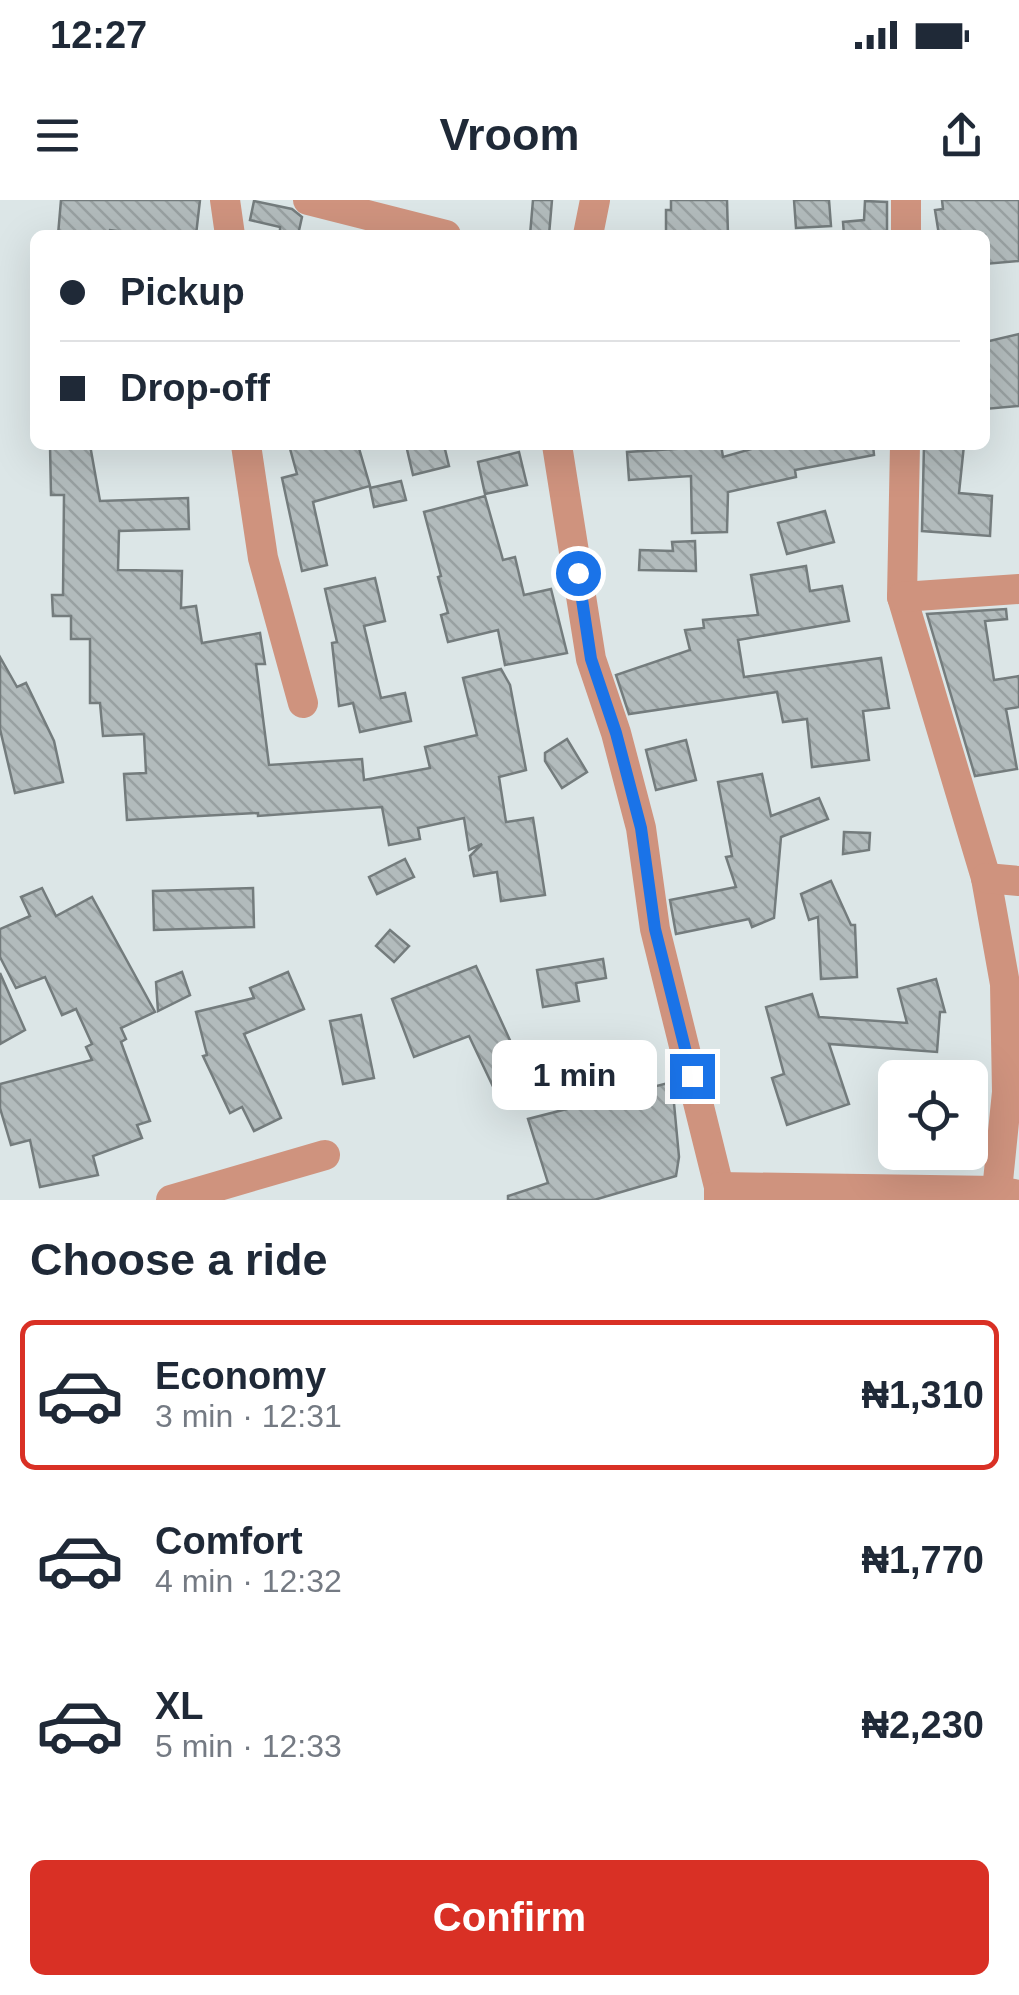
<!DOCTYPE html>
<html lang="en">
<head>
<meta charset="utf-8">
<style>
	body { margin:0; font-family:Helvetica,sans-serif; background:#f2f2f3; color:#1f2937; height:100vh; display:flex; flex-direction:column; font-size:38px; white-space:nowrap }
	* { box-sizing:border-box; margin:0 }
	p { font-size:32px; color:#747a83 }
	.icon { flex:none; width:55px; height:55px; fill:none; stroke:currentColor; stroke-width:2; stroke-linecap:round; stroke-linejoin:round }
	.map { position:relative; height:1000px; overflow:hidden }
	.sheet { display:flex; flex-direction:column; background:#fff; flex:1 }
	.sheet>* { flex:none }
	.top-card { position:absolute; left:30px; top:30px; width:960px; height:220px; border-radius:15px; box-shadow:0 10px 40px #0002; display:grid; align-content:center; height:220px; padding:0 30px; background:#fff }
	.controls { position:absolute; left:878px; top:860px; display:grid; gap:20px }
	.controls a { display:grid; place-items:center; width:110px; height:110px; border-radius:15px; background:#fff; box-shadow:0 10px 40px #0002; font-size:50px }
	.end { position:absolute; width:45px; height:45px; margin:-22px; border:12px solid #1a73e8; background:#fff; box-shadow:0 0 0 5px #fff }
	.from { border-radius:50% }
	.bubble { position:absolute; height:70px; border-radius:15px; background:#fff; box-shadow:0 10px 40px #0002; font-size:32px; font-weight:700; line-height:70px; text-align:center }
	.top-card b { display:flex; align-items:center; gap:35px; height:95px; font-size:38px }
	.top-card b+b { border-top:2px solid #e0e1e3 }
	.top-card i { width:25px; height:25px; background:#1f2937 }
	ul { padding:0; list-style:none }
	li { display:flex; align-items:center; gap:30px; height:150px; margin:0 20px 15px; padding:0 10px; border:5px solid transparent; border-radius:15px }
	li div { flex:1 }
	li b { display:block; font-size:38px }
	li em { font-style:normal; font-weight:700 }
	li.active { border-color:#d93025 }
	li>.icon { width:90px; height:90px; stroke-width:1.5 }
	h2 { padding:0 30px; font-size:45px; line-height:120px }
	.action { display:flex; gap:20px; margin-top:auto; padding:20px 30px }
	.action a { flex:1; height:115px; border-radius:15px; background:#d93025; color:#fff; font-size:40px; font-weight:700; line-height:115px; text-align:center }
	.status { display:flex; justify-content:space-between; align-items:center; height:70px; padding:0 50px; background:#fff; direction:ltr }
	.status svg { height:28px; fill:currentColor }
	header { display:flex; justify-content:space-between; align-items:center; height:130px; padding:0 30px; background:#fff; font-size:45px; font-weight:700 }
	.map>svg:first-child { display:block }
	.building { fill:url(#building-back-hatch); stroke:#747c7d; stroke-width:2.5 }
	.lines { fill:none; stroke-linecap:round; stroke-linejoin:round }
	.street { stroke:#cf937e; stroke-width:30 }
	.route { stroke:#1a73e8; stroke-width:12 }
</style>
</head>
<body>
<div class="status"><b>12:27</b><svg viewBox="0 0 49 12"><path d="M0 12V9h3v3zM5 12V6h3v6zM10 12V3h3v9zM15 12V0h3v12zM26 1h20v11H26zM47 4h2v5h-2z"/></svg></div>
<header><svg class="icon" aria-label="menu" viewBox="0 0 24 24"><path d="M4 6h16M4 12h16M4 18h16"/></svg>Vroom<svg class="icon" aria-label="share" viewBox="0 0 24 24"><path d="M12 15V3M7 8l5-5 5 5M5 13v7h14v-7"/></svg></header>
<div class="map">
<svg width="1019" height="1000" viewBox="0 0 1019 1000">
	<defs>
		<pattern id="building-back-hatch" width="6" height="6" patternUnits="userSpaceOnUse" patternTransform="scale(2.5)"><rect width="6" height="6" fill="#b2bbbc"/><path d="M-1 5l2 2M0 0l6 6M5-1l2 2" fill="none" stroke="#98a0a1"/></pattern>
	</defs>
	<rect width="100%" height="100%" fill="#dce6e7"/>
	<g class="building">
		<polygon points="61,0 200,0 196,35 151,35 110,30 109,34 58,35"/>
		<polygon points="533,0 552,0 549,35 530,35"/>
		<polygon points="671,0 727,0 728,35 666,35 666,10 671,10"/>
		<polygon points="794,0 829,0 831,26 796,28"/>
		<polygon points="942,0 1019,0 1019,61 985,64 985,35 939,35 935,10 943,9"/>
		<polygon points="254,1 292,9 302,17 298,35 280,35 280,27 250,20"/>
		<polygon points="865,1 887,2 887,35 844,35 843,22 864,20"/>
		<polygon points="1019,134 1019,206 985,209 985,142"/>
		<polygon points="50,245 90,245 100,301 188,298 189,329 119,331 118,370 182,371 181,408 196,406 202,443 260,433 265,464 256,464 269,565 362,559 364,580 430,568 425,547 477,535 463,478 501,469 510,485 526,570 499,577 506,622 533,618 545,695 501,701 497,672 474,676 470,656 482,644 469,650 464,618 418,628 420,639 389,645 382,607 258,616 258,613 127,620 124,574 146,573 144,534 103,536 100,503 90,503 90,439 71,439 71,416 53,416 52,395 63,395 64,295 51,295"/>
		<polygon points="289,245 358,245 370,286 313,302 327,365 302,371 282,278 297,274"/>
		<polygon points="406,245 444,245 449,266 413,275"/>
		<polygon points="689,245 721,245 723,257 766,245 873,245 874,255 795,270 796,277 728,292 727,332 692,333 691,276 629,280 627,252 689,248"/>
		<polygon points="924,245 964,245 959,293 992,296 990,336 922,331"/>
		<polygon points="519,252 527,285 485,294 478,262"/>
		<polygon points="401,281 406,300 374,307 370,288"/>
		<polygon points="485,296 503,360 515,357 524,395 551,389 567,453 505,465 498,430 448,442 441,415 448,413 438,377 441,376 424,312"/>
		<polygon points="825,311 834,342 787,354 778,323"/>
		<polygon points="695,341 696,371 639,370 640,350 673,351 672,342"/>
		<polygon points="806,366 810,391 842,386 849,421 738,440 744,477 881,458 889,508 863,511 869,560 812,567 807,519 783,522 777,492 629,514 616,475 690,450 685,430 704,428 703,420 758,415 751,375"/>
		<polygon points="375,378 385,421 364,426 381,498 405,493 411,521 360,532 353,503 339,506 332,443 337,442 325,389"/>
		<polygon points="1006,409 1007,419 985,421 994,480 1019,476 1019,507 1006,509 1017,569 975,576 927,414"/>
		<polygon points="0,457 17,487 26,483 54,541 63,582 15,593 0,529"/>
		<polygon points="567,539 587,572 562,588 545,561 545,553"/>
		<polygon points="686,540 696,580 656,590 646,550"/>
		<polygon points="762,574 771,616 819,598 828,619 781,637 774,718 752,727 749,719 676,734 670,700 736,687 726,657 732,656 718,582"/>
		<polygon points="844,632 870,633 869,650 843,654"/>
		<polygon points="405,659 414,677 377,694 369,677"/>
		<polygon points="831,681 851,725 855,725 857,777 821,779 818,717 809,720 801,694"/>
		<polygon points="42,688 56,716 92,697 155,812 121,828 126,839 121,842 150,921 137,925 142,938 93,956 98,975 40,987 30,940 11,945 0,908 0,884 92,860 86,847 92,844 76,809 62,815 45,777 16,788 0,757 0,729 30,716 21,697"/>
		<polygon points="253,688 254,727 154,730 153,691"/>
		<polygon points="390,730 409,746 394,762 376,746"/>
		<polygon points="603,759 606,778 576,783 579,801 543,807 537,770"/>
		<polygon points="476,766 530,884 499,899 469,836 414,857 392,799"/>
		<polygon points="182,772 190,795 158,811 156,782"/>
		<polygon points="288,772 304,809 244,834 281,918 254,931 242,907 230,913 203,856 207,855 196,812 254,798 250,788"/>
		<polygon points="0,773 25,830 0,844"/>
		<polygon points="936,779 945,812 940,812 937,852 829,844 849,904 787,925 772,878 784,874 766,807 812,794 819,817 907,823 898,789"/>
		<polygon points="361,815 374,878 343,884 330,821"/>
		<polygon points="672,882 679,957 676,976 594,1000 508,1000 508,996 548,983 528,919"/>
	</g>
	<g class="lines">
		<g class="street">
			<polyline points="225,0 230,35"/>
			<polyline points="308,0 446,35"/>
			<polyline points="906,0 906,35"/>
			<polyline points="588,35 595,0"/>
			<polyline points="246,245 263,358 303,503"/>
			<polyline points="557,245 591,459 616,533 641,628 655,729 719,987 719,1000"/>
			<polyline points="905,245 902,397 986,678 1005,784 1007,892 997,991"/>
			<polyline points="902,397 1019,389"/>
			<polyline points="986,678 1019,681"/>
			<polyline points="719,987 997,991 1019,995"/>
			<polyline points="171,1000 325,955"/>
		</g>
	</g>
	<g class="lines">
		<polyline class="route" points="578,373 591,459 616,533 641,628 655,729 692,876"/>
	</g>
</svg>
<div class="controls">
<a><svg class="icon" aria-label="locate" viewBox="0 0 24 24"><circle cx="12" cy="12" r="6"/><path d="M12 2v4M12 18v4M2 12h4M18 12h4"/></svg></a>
</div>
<i class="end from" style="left:578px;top:373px"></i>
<i class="end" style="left:692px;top:876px"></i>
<div class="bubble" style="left:492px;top:840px;width:165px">1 min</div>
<div class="top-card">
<b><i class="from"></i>Pickup</b>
<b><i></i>Drop-off</b>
</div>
</div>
<section class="sheet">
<h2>Choose a ride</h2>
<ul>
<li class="active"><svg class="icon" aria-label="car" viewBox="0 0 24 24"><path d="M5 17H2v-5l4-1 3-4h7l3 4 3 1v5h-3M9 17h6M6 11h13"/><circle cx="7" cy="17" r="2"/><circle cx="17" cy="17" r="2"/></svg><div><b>Economy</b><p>3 min · 12:31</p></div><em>₦1,310</em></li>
<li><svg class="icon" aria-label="car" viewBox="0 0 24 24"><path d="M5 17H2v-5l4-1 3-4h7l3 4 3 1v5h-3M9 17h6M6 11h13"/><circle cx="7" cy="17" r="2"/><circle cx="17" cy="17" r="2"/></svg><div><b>Comfort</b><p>4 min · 12:32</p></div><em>₦1,770</em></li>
<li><svg class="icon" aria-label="car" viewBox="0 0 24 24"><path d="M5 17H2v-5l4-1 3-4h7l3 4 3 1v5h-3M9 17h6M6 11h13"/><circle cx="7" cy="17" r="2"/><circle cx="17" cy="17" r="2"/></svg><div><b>XL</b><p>5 min · 12:33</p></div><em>₦2,230</em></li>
</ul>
<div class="action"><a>Confirm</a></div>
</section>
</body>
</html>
